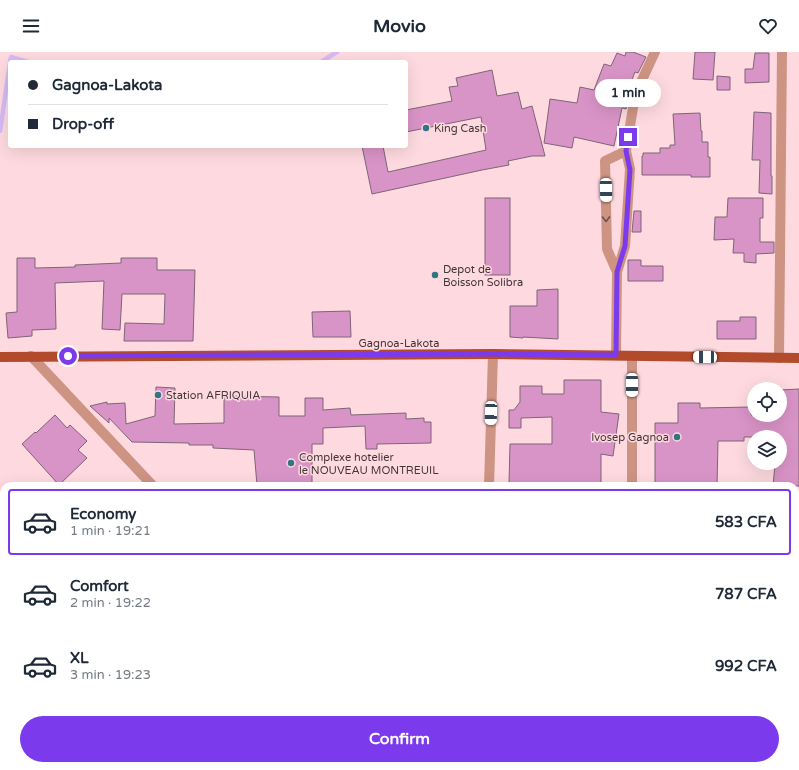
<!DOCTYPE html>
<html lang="en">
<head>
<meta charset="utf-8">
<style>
	body { margin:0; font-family:"Varela Round",sans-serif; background:#f2f2f3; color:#1f2937; height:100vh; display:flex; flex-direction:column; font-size:15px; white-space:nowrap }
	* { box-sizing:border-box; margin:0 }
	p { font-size:13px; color:#747a83 }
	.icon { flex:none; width:22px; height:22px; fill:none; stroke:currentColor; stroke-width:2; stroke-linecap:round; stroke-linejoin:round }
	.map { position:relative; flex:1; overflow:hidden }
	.details { position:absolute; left:0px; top:430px; width:799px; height:288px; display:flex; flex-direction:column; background:#fff; border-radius:12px 12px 0 0; box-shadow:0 4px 16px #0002 }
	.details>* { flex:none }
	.banner { position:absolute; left:8px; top:8px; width:400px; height:88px; border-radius:4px; box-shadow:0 4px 16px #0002; display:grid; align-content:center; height:88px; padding:0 20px; background:#fff }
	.controls { position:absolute; left:747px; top:330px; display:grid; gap:8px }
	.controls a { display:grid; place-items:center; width:40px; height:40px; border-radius:50%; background:#fff; box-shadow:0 4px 16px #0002; font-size:20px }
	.end { position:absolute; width:18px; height:18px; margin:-9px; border:5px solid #7c3aed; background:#fff; box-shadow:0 0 0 2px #fff }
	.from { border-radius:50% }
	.bubble { position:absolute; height:28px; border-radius:14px; background:#fff; box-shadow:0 4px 16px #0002; font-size:13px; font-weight:700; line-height:28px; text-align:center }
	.car { position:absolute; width:12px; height:24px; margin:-12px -6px; border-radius:5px; box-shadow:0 0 3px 1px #0007; background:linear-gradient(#fff 24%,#345 0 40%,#fff 0 76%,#345 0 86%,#fff 0) }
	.banner b { display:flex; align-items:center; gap:14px; height:38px; font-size:15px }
	.banner b+b { border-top:1px solid #e0e1e3 }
	.banner i { width:10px; height:10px; background:#1f2937 }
	ul { padding:7px 0 0; list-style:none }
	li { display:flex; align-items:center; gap:12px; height:66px; margin:0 8px 6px; padding:0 12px; border:2px solid transparent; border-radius:4px }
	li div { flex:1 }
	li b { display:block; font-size:15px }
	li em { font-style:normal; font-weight:700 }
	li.current { border-color:#7c3aed }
	li>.icon { width:36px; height:36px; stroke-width:1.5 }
	.action { display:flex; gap:8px; margin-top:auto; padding:8px 20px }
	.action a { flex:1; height:46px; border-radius:24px; background:#7c3aed; color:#fff; font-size:16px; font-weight:700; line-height:46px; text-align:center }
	header { display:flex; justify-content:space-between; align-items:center; height:52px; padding:0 20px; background:#fff; font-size:18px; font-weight:700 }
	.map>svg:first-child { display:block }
	.green { fill:#d9a872 }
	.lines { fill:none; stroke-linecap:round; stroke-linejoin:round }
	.stream { stroke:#d6bbf5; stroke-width:4.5 }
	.river { stroke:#d6bbf5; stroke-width:26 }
	.building { fill:#d994c7; stroke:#7d6576 }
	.minor { stroke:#ce9483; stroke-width:10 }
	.major { stroke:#b14b2b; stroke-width:10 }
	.oneway { stroke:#6c524e }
	.route { stroke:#7c3aed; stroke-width:5 }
	.poi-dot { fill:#317585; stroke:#fedae0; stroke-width:1.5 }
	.labels { text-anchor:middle; stroke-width:3; stroke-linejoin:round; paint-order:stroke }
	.poi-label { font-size:11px; fill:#423537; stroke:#fedae0; text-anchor:start }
	.street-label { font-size:11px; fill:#423537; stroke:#fedae0 }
</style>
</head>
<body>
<header><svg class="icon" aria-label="menu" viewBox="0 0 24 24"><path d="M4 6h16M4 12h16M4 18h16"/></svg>Movio<svg class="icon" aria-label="heart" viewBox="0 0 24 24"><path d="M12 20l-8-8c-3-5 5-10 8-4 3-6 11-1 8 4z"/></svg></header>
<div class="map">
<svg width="799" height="718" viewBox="0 0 799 718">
	<rect width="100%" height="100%" fill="#fedae0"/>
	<polygon class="green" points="0,460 4,464 4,714 238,714 242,718 0,718"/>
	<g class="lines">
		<g class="stream">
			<polyline points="10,10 11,5 28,10"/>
			<polyline points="321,10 327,6 337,0"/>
			<polyline points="0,79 10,11"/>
		</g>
		<g class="river">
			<polyline points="0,480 4,484"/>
			<polyline points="5,718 7,714"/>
		</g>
	</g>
	<g class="building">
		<polygon points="626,0 633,0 646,5 638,21 635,20 625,45 628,46 626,57 622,56 614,94 574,85 572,96 544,91 550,47 577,51 580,35 594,38 604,12 611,14 617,1 625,4"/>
		<polygon points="695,0 715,0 713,28 693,27"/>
		<polygon points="755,1 769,1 769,30 745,31 745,17 753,17"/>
		<polygon points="492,18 497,44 518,40 522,57 532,54 545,104 532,104 508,109 509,113 482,118 372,142 362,94 383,94 388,120 486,98 481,65 406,80 406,58 452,49 449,35 458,34 456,26"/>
		<polygon points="717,24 730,25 730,38 717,38"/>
		<polygon points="754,60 771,61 771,124 772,124 772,142 759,141 760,108 752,108"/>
		<polygon points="700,61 701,79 702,79 702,90 708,90 708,105 710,105 710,125 691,125 691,123 642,123 642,104 643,104 643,101 660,101 660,96 670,96 670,93 675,93 673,62"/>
		<rect x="485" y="146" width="25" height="77"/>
		<polygon points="728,146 763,146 763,166 760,166 760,190 774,190 774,201 756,202 756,211 744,210 744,201 733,201 734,187 714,188 715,165 727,165"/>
		<polygon points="634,159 641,159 641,180 632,180"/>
		<polygon points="17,206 35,206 35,216 75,215 75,213 121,211 121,206 157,206 157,218 195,218 193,289 124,289 125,271 164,272 165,242 122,242 120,278 102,277 104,229 55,231 56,277 32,278 32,284 8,286 6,261 17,260"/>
		<polygon points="628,208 641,208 641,214 663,214 663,229 628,229"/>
		<polygon points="558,237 558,287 523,285 523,286 510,285 510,254 537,254 537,238"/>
		<polygon points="350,259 351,285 313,285 312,260"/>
		<polygon points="740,265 756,265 756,287 717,287 717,269 740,269"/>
		<polygon points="564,328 601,328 601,360 619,362 613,404 601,402 601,432 509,432 510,392 552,392 552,365 521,366 521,376 509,376 509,358 514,358 520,350 520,334 542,334 542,342 564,342"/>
		<polygon points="156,335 175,336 174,372 224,371 224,344 279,345 279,364 305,364 305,346 323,346 323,358 350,356 351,363 406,361 406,367 424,366 424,370 431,370 431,391 377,392 377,397 366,397 365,374 323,376 323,392 312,392 312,434 278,434 278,432 257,433 254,398 213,396 213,393 189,393 189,391 132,390 109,366 109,371 90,354 107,350 107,352 125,351 126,372 155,364"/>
		<polygon points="799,337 799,434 773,434 775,412 780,413 780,385 744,385 744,389 718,389 717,434 655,434 655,371 678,371 678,351 700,351 700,356 751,355 751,363 780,363 780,338"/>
		<polygon points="55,363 67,376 70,373 87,389 78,398 87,406 59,433 22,392 35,380 36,381"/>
	</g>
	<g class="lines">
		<g class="minor">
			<polyline points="617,220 607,197 605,109 626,99"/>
			<polyline points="616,303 617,220 625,194 630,117 626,99 635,43 655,0"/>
			<polyline points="31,304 153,434"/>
			<polyline points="779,306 782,0"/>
			<polyline points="489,434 493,302"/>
			<polyline points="632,434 632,304"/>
			<polyline points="795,479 799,479"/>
			<polyline points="795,704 799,704"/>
			<polyline points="632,718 633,714"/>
		</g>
		<polyline class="major" points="0,305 493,302 799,306"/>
	</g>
	<defs><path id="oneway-chevron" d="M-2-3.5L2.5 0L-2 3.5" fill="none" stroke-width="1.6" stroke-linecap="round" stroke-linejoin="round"/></defs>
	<use class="oneway" href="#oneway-chevron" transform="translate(606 167) rotate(89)"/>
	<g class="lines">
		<polyline class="route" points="68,304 492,302 616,303 617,220 625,194 630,118 626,99 628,85"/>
	</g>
	<g class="poi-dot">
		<circle cx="426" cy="76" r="4"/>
		<circle cx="435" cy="223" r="4"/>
		<circle cx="158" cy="343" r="4"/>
		<circle cx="677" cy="385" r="4"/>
		<circle cx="291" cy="411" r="4"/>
	</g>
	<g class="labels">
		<g class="poi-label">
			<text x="434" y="80">King Cash</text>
			<text x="443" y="221">Depot de<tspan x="443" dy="13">Boisson Solibra</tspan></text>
			<text x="166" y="347">Station AFRIQUIA</text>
			<text x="669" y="389" text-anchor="end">Ivosep Gagnoa</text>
			<text x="299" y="409">Complexe hotelier<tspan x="299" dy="13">le NOUVEAU MONTREUIL</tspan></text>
		</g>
		<g class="street-label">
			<text x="399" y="295">Gagnoa-Lakota</text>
		</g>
	</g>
</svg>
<div class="controls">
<a><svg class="icon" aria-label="locate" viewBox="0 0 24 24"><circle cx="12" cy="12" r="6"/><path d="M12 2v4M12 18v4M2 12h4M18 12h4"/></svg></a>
<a><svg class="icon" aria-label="layers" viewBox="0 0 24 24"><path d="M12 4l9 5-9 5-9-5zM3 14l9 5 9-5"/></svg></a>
</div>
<i class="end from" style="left:68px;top:304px"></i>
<i class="end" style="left:628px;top:85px"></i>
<div class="bubble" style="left:595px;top:27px;width:66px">1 min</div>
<i class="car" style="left:606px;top:138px;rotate:179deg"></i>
<i class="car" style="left:705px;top:305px;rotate:271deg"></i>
<i class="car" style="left:632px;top:333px;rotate:180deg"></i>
<i class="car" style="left:491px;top:361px;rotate:182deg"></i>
<div class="banner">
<b><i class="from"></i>Gagnoa-Lakota</b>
<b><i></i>Drop-off</b>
</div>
<section class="details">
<ul>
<li class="current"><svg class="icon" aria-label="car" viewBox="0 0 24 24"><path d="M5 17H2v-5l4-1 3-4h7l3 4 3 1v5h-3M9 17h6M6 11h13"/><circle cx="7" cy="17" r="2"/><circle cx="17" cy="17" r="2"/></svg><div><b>Economy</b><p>1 min · 19:21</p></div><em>583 CFA</em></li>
<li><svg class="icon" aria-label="car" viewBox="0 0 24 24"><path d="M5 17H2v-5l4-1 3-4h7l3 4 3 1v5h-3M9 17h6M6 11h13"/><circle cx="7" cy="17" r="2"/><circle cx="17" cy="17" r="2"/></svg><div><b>Comfort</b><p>2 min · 19:22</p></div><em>787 CFA</em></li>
<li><svg class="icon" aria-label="car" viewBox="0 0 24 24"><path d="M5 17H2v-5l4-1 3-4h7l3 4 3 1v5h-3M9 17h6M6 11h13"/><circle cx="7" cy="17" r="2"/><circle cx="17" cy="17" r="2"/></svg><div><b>XL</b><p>3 min · 19:23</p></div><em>992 CFA</em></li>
</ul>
<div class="action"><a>Confirm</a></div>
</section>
</div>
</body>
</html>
